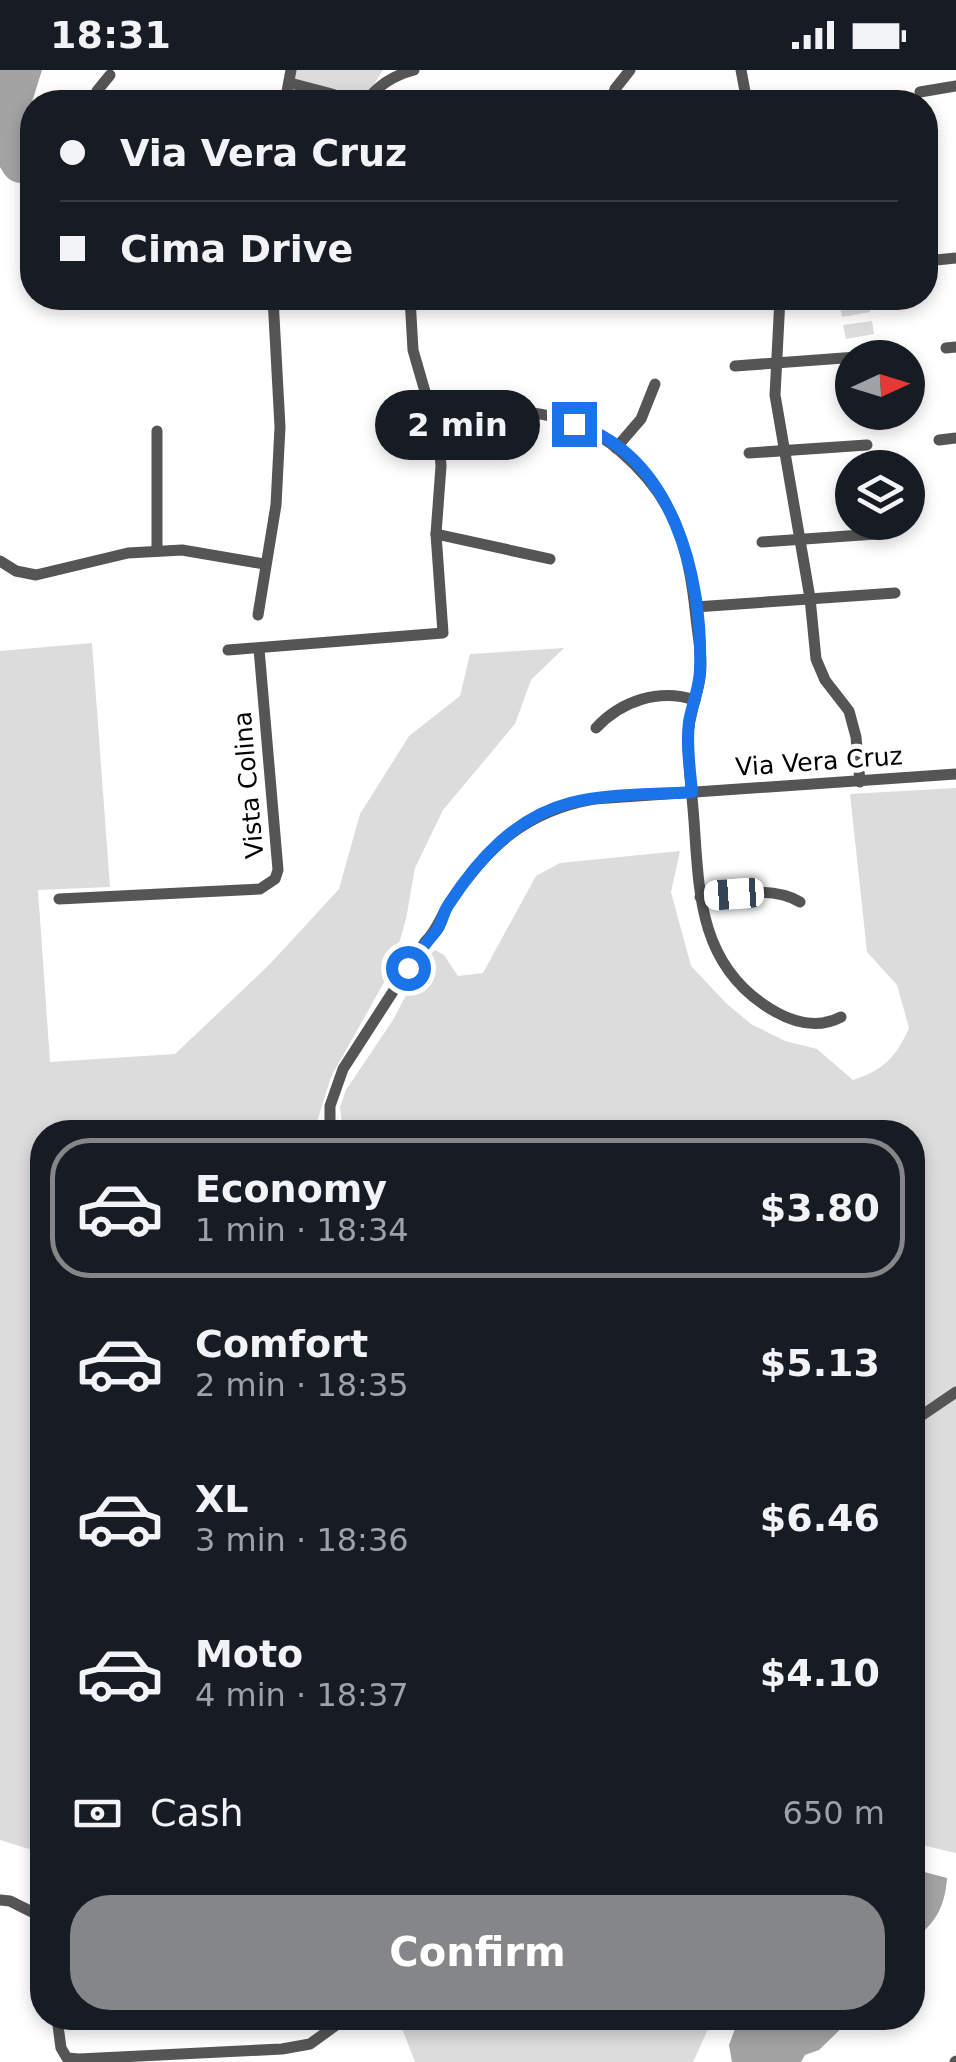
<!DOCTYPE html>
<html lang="en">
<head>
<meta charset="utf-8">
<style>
	body { margin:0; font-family:"DejaVu Sans",sans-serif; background:#20242c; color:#f1f3f6; height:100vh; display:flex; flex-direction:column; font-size:38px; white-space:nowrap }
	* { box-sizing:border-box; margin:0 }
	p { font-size:32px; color:#9ea1a6 }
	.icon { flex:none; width:55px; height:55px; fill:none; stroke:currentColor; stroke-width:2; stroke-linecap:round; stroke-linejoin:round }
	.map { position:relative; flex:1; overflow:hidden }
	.panel { position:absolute; left:30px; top:1050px; width:895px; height:910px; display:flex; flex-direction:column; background:#171b24; border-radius:40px; box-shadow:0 5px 15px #0003 }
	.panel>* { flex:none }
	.banner { position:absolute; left:20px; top:20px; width:918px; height:220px; border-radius:40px; box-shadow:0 5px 15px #0003; display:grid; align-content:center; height:220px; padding:0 40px; background:#171b24 }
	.needle { width:65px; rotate:86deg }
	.buttons { position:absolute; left:835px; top:270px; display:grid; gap:20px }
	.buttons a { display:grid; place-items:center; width:90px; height:90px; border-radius:50%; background:#171b24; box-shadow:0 5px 15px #0003; font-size:50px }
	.end { position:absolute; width:45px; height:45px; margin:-22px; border:12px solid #1a73e8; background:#fff; box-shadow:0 0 0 5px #fff }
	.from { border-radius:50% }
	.bubble { position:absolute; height:70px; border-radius:35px; background:#171b24; box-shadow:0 5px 15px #0003; font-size:32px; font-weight:700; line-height:70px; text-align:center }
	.car { position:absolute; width:30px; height:60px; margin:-30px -15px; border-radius:12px; box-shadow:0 0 8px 2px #0007; background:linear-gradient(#fff 24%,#345 0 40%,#fff 0 76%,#345 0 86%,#fff 0) }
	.banner b { display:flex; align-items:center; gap:35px; height:95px; font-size:38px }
	.banner b+b { border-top:2px solid #363941 }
	.banner i { width:25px; height:25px; background:#f1f3f6 }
	ul { padding:18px 0 0; list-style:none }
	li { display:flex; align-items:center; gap:30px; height:140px; margin:0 20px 15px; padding:0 20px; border:5px solid transparent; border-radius:40px }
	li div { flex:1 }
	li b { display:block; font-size:38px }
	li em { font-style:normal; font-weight:700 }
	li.active { border-color:#858687 }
	li>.icon { width:90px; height:90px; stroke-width:1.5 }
	.pay { display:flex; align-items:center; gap:25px; height:110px; padding:0 40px; font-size:38px }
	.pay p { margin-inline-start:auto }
	.button { display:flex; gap:20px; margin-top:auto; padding:20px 40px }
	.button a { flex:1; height:115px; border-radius:40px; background:#858687; color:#fff; font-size:40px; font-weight:700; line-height:115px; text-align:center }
	.status { display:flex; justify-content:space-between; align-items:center; height:70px; padding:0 50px; background:#171b24; direction:ltr }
	.status svg { height:28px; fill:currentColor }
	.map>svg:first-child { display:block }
	.green { fill:#dcdcdc }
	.water { fill:#a3a3a3 }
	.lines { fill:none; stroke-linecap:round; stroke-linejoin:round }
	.minor { stroke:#555; stroke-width:11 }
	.route { stroke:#1a73e8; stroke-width:12 }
	.labels { text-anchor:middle; stroke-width:10; stroke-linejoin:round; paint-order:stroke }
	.street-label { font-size:25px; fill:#000; stroke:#fff }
</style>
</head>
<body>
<div class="status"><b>18:31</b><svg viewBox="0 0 49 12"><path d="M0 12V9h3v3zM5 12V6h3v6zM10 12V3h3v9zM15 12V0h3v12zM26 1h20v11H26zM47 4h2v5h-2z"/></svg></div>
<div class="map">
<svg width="956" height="1992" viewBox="0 0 956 1992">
	<rect width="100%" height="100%" fill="#fff"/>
	<g class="green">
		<polygon points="292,0 383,0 363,32 348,32 290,13"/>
		<polygon points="868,229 870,242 842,247 840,234"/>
		<polygon points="872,251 874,264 846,269 843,255"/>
		<polygon points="92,573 110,817 38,820 50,992 175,984 269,895 339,819 360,744 409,666 460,626 470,584 564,578 531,610 515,654 443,740 415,798 406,849 392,898 331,1007 316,1055 306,1062 42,1062 42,1783 0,1770 0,581"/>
		<path d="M 956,718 L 956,1783 L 913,1773 L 912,1062 L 382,1062 L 381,1054 L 342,1053 L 340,1037 L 346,1020 L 393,950 L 424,891 L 435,880 L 444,885 L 458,906 L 483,903 L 536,806 L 560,793 L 680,781 L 671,822 L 691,896 L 727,934 L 751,954 L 785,971 L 817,979 L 853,1010 C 884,1000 896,987 909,958 L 897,915 L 867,882 L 850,724 Z"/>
		<polygon points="398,1948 713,1948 693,1992 415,1992"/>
	</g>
	<g class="water">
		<path d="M 0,0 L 42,0 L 32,32 L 32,111 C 17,116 8,112 0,97 Z"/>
		<path d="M 913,1799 L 947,1808 C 945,1836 936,1853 913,1870 Z"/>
		<polygon points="739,1948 773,1950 779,1948 852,1948 819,1980 805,1985 801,1992 732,1992 729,1975"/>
	</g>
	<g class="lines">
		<g class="minor">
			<polyline points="741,0 747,32"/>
			<polyline points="290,13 332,24 348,32"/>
			<polyline points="920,22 956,16"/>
			<polyline points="93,32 97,21 110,5"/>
			<polyline points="285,32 291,0"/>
			<path d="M 365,32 C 379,15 392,6 414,0"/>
			<polyline points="611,32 615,19 630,0"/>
			<polyline points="936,190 956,188"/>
			<polyline points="780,228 775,325 810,528 816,589 825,610 849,641 856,667 860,712"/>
			<polyline points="946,278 956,277"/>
			<polyline points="735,296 857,287"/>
			<path d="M 434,350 C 499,335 566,335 620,381 C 676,429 689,477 696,548 C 698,568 703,589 700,608 C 697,628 688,647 688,668 C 688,695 692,723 694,751 C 699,821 699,890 763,934 C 786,950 814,961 841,947"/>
			<polyline points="939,370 956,368"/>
			<polyline points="616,378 641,349 655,314"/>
			<polyline points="749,383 867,375"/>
			<polyline points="436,464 550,489"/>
			<polyline points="762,472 876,464"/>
			<polyline points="157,481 157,361"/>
			<polyline points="0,491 16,501 36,505 128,483 182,480 264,494"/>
			<polyline points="695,537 895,523"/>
			<polyline points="258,545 276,435 280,357 273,228"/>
			<polyline points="228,580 443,563 436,464 441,396 439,370 413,280 410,228"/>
			<path d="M 596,658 C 621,631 659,618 695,630"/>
			<path d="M 700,827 C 731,825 771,815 800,832"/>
			<polyline points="59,829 260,819 275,809 278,800 259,579"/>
			<path d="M 330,1062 L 330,1036 L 343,999 L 425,872 C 438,859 440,847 450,832 C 488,777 525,741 594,729 L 956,704"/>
			<polyline points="912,1352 956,1322"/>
			<polyline points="0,1830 10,1831 42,1847"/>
			<polyline points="57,1948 61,1978 67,1988 79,1989 282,1979 310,1974 339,1953"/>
			<polyline points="955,1992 956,1991"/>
		</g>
	</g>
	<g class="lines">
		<path class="route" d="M 408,898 C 417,884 426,873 436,861 C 442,854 443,842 449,834 C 478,789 516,747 570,733 C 609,723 652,725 692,722 C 690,699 686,675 689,652 C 692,634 700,617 700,599 C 703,507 673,385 574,354"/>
	</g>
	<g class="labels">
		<g class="street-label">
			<text transform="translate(819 691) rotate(-4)" y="9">Via Vera Cruz</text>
			<text transform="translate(248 715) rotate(-95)" y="9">Vista Colina</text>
		</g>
	</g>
</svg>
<div class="buttons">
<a><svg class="needle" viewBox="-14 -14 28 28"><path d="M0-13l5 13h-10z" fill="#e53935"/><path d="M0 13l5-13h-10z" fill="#9ea1a6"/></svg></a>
<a><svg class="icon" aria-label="layers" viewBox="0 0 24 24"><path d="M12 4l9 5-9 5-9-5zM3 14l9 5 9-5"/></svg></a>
</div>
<i class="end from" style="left:408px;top:898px"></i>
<i class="end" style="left:574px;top:354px"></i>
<div class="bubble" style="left:375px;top:320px;width:165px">2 min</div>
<i class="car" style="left:734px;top:824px;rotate:266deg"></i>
<div class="banner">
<b><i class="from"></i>Via Vera Cruz</b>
<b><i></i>Cima Drive</b>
</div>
<section class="panel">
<ul>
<li class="active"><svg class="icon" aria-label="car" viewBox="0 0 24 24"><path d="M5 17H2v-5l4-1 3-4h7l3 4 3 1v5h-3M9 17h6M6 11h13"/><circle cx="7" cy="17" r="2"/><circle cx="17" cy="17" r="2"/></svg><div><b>Economy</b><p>1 min · 18:34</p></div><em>$3.80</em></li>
<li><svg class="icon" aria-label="car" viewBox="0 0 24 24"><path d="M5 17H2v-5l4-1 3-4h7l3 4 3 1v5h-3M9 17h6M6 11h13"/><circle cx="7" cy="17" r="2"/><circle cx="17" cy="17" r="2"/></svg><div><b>Comfort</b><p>2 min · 18:35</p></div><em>$5.13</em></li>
<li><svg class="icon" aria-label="car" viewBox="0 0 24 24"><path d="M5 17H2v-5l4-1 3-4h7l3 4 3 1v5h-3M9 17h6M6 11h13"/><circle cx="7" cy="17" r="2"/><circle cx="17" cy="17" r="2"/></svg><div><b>XL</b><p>3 min · 18:36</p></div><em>$6.46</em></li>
<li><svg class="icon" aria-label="car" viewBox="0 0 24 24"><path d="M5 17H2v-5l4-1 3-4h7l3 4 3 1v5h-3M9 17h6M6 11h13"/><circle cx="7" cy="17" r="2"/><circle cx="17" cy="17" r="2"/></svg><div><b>Moto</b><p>4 min · 18:37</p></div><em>$4.10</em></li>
</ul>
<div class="pay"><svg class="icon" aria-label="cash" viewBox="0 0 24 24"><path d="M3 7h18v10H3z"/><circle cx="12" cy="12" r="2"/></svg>Cash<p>650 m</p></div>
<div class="button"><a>Confirm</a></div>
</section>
</div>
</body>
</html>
